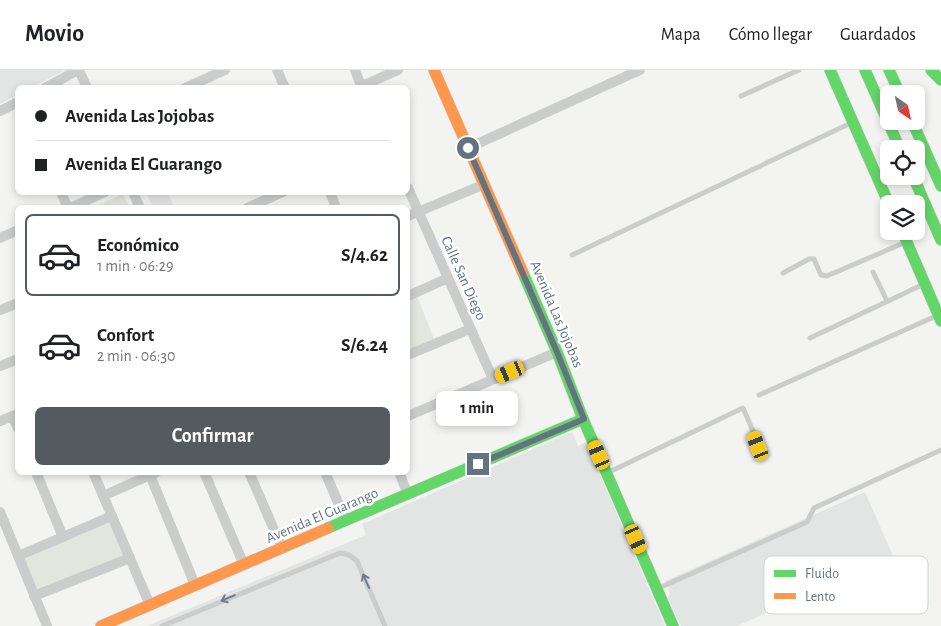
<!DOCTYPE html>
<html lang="es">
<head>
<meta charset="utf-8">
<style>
	body { margin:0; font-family:"Alegreya Sans",sans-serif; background:#f2f2f2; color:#202124; height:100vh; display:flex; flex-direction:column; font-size:19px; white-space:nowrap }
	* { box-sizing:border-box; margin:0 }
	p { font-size:16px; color:#757577 }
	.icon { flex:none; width:28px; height:28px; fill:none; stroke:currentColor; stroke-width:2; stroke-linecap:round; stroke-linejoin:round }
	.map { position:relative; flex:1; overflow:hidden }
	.details { position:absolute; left:15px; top:135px; width:395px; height:270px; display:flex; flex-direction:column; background:#fff; border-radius:8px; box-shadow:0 2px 8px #0003 }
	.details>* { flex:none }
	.hud { position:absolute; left:15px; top:15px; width:395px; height:110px; border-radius:8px; box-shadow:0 2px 8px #0003; display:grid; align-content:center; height:110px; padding:0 20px; background:#fff }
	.needle { width:32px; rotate:146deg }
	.controls { position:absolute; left:880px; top:15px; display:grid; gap:10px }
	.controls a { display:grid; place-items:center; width:45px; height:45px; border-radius:8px; background:#fff; box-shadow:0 2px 8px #0003; font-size:25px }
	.end { position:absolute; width:22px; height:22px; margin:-11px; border:6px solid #647381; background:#fff; box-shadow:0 0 0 2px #fff }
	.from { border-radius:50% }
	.bubble { position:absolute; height:35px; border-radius:8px; background:#fff; box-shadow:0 2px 8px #0003; font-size:16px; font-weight:700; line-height:35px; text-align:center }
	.car { position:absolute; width:15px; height:30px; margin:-15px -8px; border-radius:6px; box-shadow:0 0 4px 1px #0007; background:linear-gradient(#f5c518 24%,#345 0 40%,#f5c518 0 76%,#345 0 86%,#f5c518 0) }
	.hud b { display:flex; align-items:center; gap:18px; height:48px; font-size:19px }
	.hud b+b { border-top:1px solid #e0e0e0 }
	.hud i { width:12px; height:12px; background:#202124 }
	ul { padding:9px 0 0; list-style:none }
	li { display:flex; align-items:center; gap:15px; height:82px; margin:0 10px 8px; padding:0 10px; border:2px solid transparent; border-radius:8px }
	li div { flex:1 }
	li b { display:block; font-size:19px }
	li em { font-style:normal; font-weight:700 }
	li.selected { border-color:#555a5f }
	li>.icon { width:45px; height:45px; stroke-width:1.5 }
	.button { display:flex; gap:10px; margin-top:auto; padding:10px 20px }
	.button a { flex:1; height:58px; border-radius:8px; background:#555a5f; color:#fff; font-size:20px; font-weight:700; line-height:58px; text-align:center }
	header { display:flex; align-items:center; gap:30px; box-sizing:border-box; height:70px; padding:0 25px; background:#fff; border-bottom:1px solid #e0e0e0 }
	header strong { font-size:24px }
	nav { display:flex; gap:28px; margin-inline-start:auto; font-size:18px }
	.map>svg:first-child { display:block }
	.built { fill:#e3e5e4 }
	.green { fill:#e2e6df }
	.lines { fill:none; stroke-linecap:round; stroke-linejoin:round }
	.fast-casing { stroke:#d0d1d0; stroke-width:12 }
	.slow-casing { stroke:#d0d1d0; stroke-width:12 }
	.lane { stroke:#cbcccc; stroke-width:5 }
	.street { stroke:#cbcccc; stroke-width:10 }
	.fast { stroke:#63d668; stroke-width:11 }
	.slow { stroke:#ff974d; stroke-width:11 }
	.oneway { stroke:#6e7c88 }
	.route { stroke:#647381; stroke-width:6 }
	.labels { text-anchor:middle; stroke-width:5; stroke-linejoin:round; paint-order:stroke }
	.street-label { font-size:15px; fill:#647381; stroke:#fff }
	.key { fill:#fff; stroke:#d0d5d9; stroke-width:1 }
	.key-label { font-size:14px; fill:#647381 }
</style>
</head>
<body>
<header>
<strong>Movio</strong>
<nav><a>Mapa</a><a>Cómo llegar</a><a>Guardados</a></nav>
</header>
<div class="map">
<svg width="941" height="556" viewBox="0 0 941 556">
	<rect width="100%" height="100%" fill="#f3f3f1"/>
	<g class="built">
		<polygon points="0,0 66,0 32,17 18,18 17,25 0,34"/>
		<polygon points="146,123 168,123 174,137 153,137"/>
		<polygon points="572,362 578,376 586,372 665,556 147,556 366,465 362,454"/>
		<polygon points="865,422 893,486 737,556 681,556 668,528 670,523 665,511"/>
	</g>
	<g class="green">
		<polygon points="123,124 129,137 93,137"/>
		<polygon points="417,226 434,269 408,280 408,230"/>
		<polygon points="111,452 124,486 38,521 24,488"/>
	</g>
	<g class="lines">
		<defs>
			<g id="fast">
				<polyline points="830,0 889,134"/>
				<polyline points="865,0 900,79"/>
				<polyline points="889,0 900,24"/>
				<polyline points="931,0 941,10"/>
				<polyline points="912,51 941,116"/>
				<polyline points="913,106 941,170"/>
				<polyline points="902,161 941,251"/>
				<polyline points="523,203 557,282 583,349 673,556"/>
				<polyline points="328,458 583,349"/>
			</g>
			<g id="slow">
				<polyline points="434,0 523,203"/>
				<polyline points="101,556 328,458"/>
			</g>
		</defs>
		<use href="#fast" class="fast-casing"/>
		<use href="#slow" class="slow-casing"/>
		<g class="lane">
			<polyline points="741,26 799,0"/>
			<polyline points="572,185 851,53"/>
			<polyline points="873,202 887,231"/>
			<polyline points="783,203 809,189 814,189 821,205 827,206 906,172"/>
			<polyline points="810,268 924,214"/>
			<polyline points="759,325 936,246"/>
			<polyline points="607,403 743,338 759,375"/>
			<polyline points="659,518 807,452 814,438 941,380"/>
			<polyline points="162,556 340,483 349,485 357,491 385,556"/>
		</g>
		<g class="street">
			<polyline points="79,0 87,18"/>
			<polyline points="277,0 285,18"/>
			<polyline points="355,0 362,18"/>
			<polyline points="362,16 398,0"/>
			<polyline points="45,18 78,0"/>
			<polyline points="185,18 225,0"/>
			<polyline points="0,41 18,32"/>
			<polyline points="468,78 640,0"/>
			<polyline points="408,118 493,309"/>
			<polyline points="61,122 68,138"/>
			<polyline points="133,122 140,138"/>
			<polyline points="330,122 336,138"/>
			<polyline points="70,138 105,122"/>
			<polyline points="247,138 283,122"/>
			<polyline points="408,146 485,114"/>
			<polyline points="0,168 18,160"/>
			<polyline points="408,226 448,208"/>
			<polyline points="0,240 18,233"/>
			<polyline points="408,285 470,259"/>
			<polyline points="0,296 18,289"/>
			<polyline points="12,346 18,358"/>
			<polyline points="408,346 557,282"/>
			<polyline points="0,351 18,344"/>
			<polyline points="36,402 63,467"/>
			<polyline points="93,402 150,535"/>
			<polyline points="204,402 244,495"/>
			<polyline points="249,402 282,478"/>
			<polyline points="325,402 346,451"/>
			<polyline points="399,402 408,425"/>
			<polyline points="150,405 195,515"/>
			<polyline points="103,426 157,402"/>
			<polyline points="0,442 47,556"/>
			<polyline points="18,486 112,446"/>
			<polyline points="34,526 130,488"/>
		</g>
		<use href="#fast" class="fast"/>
		<use href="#slow" class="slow"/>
	</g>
	<defs><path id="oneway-shaft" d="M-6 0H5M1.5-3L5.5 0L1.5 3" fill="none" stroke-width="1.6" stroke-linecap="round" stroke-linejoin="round" transform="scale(1.25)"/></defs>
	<g class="oneway">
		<use href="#oneway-shaft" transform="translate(366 511) rotate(-114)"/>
		<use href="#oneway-shaft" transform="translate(228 528) rotate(157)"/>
	</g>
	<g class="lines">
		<polyline class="route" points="468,78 557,282 584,349 478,394"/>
	</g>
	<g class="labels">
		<g class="street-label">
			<text transform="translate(464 208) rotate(66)" y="5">Calle San Diego</text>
			<text transform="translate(557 244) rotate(67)" y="5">Avenida Las Jojobas</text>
			<text transform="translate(322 445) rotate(-23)" y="5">Avenida El Guarango</text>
		</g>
	</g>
	<rect x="764" y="486" width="164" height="58" rx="8" class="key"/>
	<rect x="774" y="500" width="22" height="7" fill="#63d668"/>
	<rect x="774" y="523" width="22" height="6" fill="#ff974d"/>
	<g class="key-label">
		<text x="805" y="508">Fluido</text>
		<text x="805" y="531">Lento</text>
	</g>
</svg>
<div class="controls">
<a><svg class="needle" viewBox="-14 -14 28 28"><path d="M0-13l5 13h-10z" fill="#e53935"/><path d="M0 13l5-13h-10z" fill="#757577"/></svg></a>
<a><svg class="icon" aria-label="locate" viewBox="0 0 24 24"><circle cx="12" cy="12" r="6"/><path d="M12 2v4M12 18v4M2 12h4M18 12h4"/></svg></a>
<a><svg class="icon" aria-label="layers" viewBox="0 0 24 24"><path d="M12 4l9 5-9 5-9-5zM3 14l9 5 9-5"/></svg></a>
</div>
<i class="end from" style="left:468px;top:78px"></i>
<i class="end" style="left:478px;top:394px"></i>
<div class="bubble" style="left:436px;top:321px;width:82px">1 min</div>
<i class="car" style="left:510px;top:302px;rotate:247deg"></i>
<i class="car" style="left:758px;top:376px;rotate:338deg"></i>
<i class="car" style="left:599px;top:385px;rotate:337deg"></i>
<i class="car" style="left:636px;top:469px;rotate:156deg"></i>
<div class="hud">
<b><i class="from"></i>Avenida Las Jojobas</b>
<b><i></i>Avenida El Guarango</b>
</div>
<section class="details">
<ul>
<li class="selected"><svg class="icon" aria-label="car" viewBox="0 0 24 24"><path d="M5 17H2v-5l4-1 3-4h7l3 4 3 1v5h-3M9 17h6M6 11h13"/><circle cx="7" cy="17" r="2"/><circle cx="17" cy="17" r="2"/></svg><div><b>Económico</b><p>1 min · 06:29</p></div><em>S/4.62</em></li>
<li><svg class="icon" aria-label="car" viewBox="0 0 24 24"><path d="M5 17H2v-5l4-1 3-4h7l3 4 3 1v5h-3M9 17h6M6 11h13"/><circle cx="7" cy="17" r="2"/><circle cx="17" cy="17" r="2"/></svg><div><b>Confort</b><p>2 min · 06:30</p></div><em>S/6.24</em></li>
</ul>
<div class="button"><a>Confirmar</a></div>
</section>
</div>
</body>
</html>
